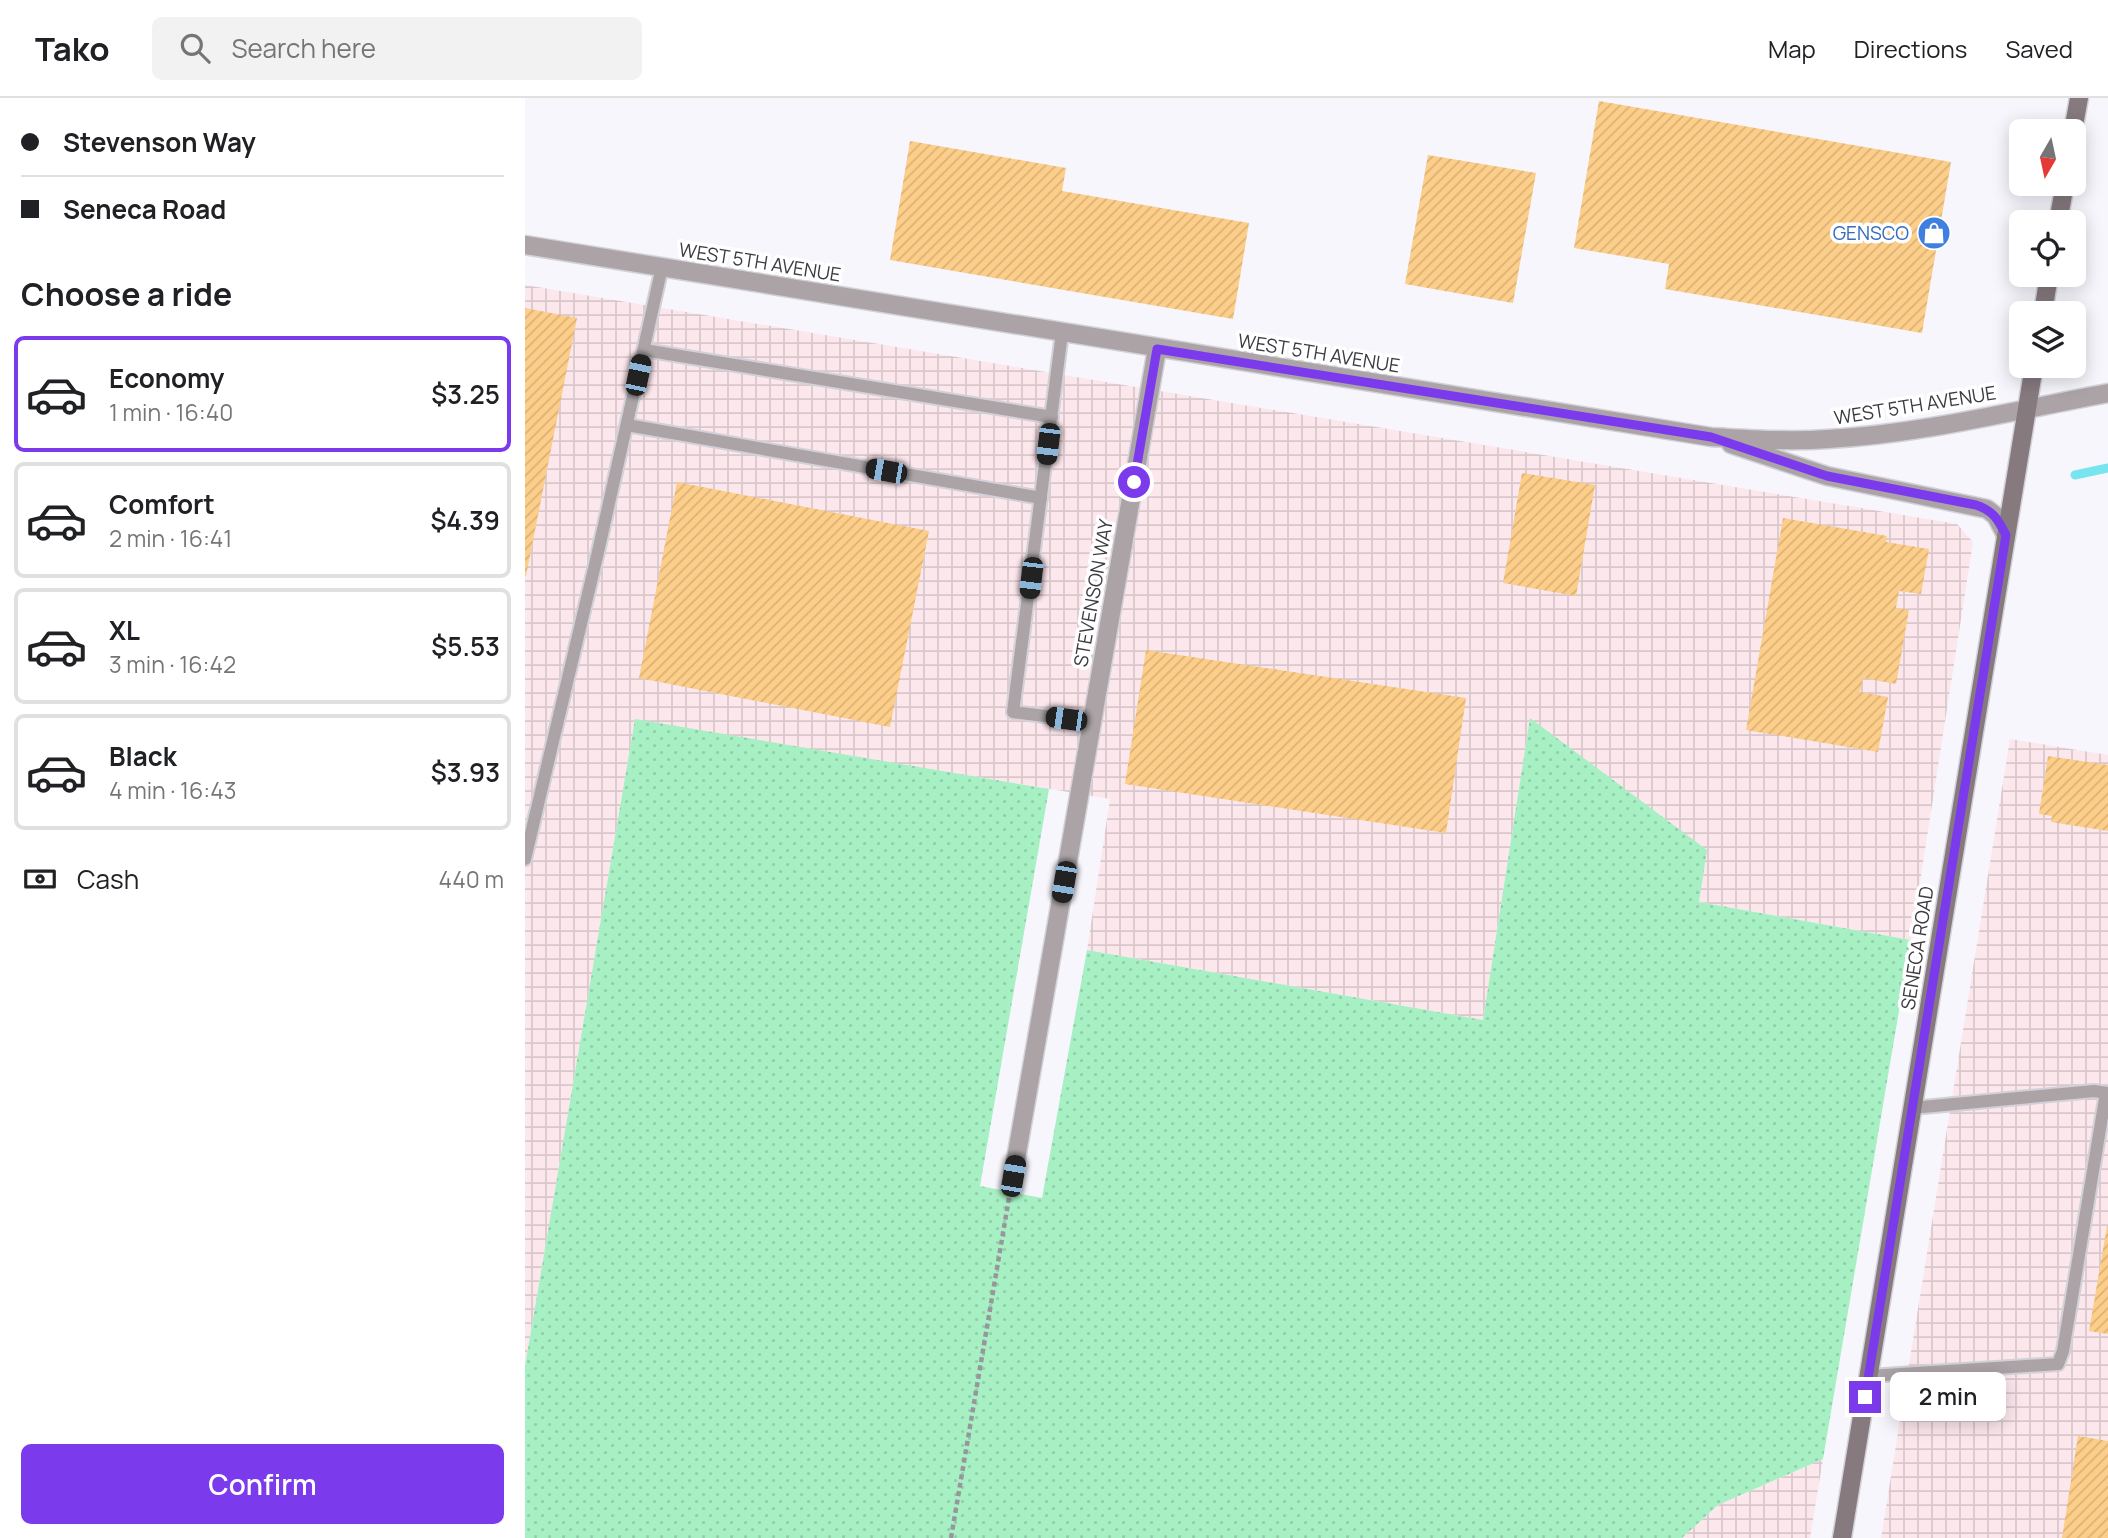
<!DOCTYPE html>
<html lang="en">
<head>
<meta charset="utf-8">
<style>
	body { margin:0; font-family:Manrope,sans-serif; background:#f2f2f2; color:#202124; height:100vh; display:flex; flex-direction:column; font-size:26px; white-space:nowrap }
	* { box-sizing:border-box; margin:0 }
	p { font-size:23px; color:#757577 }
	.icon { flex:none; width:38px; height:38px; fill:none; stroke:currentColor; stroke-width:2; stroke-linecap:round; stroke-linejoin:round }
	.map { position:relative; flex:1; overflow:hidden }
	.details { display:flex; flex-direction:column; background:#fff; width:525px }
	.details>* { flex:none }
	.banner { display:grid; align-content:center; height:154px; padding:0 21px; background:#fff }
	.needle { width:46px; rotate:189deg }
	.controls { position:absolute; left:1484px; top:21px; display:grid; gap:14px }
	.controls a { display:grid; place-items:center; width:77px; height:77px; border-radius:10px; background:#fff; box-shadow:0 4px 18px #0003; font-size:35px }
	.end { position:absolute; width:32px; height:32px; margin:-16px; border:9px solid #7c3aed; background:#fff; box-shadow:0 0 0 4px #fff }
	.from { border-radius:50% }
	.bubble { position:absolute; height:49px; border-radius:10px; background:#fff; box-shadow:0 4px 18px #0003; font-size:23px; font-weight:600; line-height:49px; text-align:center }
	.car { position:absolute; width:21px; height:42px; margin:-21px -10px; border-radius:9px; box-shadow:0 0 5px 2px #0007; background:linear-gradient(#222 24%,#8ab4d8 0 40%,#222 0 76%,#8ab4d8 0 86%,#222 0) }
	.banner b { display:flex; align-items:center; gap:24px; height:66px; font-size:26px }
	.banner b+b { border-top:2px solid #e0e0e0 }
	.banner i { width:18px; height:18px; background:#202124 }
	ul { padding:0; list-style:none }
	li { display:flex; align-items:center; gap:21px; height:116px; margin:0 14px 10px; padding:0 7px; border:4px solid #e0e0e0; border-radius:10px }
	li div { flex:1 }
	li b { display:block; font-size:26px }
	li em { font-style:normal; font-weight:600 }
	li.active { border-color:#7c3aed }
	li>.icon { width:63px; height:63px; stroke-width:1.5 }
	h2 { padding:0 21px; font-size:32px; line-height:84px }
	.pay { display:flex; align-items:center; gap:18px; height:77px; padding:0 21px; font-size:26px }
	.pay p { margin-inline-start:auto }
	.action { display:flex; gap:14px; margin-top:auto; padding:14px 21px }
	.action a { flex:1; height:80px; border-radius:10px; background:#7c3aed; color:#fff; font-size:28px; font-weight:600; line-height:80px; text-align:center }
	header { display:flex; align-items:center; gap:42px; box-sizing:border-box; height:98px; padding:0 35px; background:#fff; border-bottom:2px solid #e0e0e0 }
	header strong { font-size:33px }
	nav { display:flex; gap:38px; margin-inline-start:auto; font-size:24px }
	.search { width:490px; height:63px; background:#f2f2f2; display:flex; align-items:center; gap:18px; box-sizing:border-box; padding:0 24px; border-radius:10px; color:#757577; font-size:26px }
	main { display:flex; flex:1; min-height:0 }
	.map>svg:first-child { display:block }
	.industrial { fill:url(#industrial-grid) }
	.grass { fill:url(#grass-dots) }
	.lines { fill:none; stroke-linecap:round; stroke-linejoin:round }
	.stream { stroke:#77e4f0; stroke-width:9 }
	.building { fill:url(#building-hatch) }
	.service-casing { stroke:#d1d1d7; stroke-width:16 }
	.minor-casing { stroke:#d1d1d7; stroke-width:21 }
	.tertiary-casing { stroke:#d1d1d7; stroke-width:21 }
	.secondary-casing { stroke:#d1d1d7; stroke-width:21 }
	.path { stroke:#96969c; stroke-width:4.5; stroke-dasharray:5 3.5; stroke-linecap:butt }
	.service { stroke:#aba3a6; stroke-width:12 }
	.minor { stroke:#aba3a6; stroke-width:18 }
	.tertiary { stroke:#aba3a6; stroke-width:18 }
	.secondary { stroke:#867a7f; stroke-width:18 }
	.route { stroke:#7c3aed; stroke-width:9 }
	.labels { text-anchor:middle; stroke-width:7; stroke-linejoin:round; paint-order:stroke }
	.shop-label { font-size:19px; fill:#366cbe; stroke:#fff; text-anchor:end }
	.street-label { font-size:19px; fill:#3b3b41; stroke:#fff }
</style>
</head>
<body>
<header>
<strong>Tako</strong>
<div class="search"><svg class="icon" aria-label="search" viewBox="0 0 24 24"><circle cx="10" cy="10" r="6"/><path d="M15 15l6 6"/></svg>Search here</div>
<nav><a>Map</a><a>Directions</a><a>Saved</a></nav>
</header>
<main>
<section class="details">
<div class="banner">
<b><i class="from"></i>Stevenson Way</b>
<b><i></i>Seneca Road</b>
</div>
<h2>Choose a ride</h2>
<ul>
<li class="active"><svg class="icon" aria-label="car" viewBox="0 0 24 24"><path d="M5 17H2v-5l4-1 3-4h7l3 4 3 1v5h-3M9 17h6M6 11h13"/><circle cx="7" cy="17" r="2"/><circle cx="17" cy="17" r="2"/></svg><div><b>Economy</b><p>1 min · 16:40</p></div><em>$3.25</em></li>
<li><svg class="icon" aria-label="car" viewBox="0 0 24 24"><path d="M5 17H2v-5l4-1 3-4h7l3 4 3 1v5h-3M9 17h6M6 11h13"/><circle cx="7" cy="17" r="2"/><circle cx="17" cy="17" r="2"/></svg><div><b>Comfort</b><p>2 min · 16:41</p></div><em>$4.39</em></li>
<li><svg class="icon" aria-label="car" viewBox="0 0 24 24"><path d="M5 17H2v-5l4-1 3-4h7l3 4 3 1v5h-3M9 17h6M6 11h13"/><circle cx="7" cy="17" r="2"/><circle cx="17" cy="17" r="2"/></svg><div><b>XL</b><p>3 min · 16:42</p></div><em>$5.53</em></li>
<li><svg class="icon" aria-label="car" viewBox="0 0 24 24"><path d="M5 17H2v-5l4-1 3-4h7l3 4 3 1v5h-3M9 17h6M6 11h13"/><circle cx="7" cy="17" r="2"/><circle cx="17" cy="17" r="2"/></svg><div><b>Black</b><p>4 min · 16:43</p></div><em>$3.93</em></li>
</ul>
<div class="pay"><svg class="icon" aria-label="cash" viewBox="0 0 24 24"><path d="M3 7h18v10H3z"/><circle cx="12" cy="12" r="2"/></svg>Cash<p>440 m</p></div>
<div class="action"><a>Confirm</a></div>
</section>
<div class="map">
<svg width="1583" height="1440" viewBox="0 0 1583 1440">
	<defs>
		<pattern id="industrial-grid" width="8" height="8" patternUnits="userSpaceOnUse" patternTransform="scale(1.75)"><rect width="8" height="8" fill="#fce7ed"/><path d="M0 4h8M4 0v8" fill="none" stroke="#d9c7cc"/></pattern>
		<pattern id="grass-dots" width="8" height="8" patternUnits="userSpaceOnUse" patternTransform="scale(1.75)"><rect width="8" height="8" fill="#a7f0c4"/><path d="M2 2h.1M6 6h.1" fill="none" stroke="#91cfaa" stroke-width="1.8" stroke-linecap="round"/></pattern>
		<pattern id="building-hatch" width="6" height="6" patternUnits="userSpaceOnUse" patternTransform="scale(1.75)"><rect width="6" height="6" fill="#fdce89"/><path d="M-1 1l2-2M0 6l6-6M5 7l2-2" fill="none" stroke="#dab277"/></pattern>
	</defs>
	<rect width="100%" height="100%" fill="#f7f6fd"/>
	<g class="industrial">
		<polygon points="0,187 1432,426 1448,444 1386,842 1174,804 1005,621 958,922 562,852 585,701 110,622 0,1268"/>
		<polygon points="1485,641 1583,657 1583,1440 1356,1440"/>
		<polygon points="1298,1361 1285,1440 1157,1440 1193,1407"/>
	</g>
	<polygon class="grass" points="1005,620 1182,752 1174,804 1386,842 1298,1361 1193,1407 1157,1440 0,1440 0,1268 110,621 524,691 455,1088 517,1100 562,852 958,922"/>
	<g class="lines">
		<polyline class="stream" points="1550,377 1583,370"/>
	</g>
	<g class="building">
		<polygon points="1074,3 1426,64 1397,235 1140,191 1144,166 1049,150"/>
		<polygon points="385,43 541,70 537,93 724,125 708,221 365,162"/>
		<polygon points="903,57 1011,75 988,205 880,186"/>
		<polygon points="0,210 52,220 1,478 0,478"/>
		<polygon points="997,375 1070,387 1051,498 978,485"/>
		<polygon points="152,384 404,433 365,629 114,580"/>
		<polygon points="1258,420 1362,438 1361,444 1404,451 1396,496 1374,493 1371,510 1384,512 1371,586 1338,580 1335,594 1363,599 1353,654 1221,632"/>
		<polygon points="621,552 941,600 921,735 600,686"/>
		<polygon points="1523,658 1583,667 1583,733 1526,724 1527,718 1514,716"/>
		<polygon points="1582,1128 1583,1128 1583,1236 1564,1233"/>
		<polygon points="1553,1338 1583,1343 1583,1440 1537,1440"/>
	</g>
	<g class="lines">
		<defs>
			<g id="service">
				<polyline points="537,235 488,614 567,624"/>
				<polyline points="119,252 527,319"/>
				<polyline points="102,327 516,400"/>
				<polyline points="0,761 73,454 137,169"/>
				<polyline points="1387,1010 1569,993 1583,995"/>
				<polyline points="1344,1278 1533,1266 1538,1253 1581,995"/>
			</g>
			<polyline id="minor" points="488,1078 632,251"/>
			<g id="tertiary">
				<path d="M 0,147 L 1186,339 C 1225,341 1264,344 1303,341 C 1397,336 1491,312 1583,295"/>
				<polyline points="1206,346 1302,378 1462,411 1471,418 1481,437"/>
			</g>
			<g id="secondary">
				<polyline points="1548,33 1554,0"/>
				<polyline points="1533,124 1540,86"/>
				<polyline points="1518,215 1524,177"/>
				<polyline points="1317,1440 1509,268"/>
			</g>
		</defs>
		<use href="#service" class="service-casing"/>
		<use href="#minor" class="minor-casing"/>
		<use href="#tertiary" class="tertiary-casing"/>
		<use href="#secondary" class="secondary-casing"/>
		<polyline class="path" points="426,1440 484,1100"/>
		<use href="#service" class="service"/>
		<use href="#minor" class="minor"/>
		<use href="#tertiary" class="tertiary"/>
		<use href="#secondary" class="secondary"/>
	</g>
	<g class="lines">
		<path class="route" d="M 609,384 L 632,251 L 1186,339 L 1302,378 L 1451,407 C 1469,413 1473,422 1481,437 L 1340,1299"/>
	</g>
	<defs>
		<symbol id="shop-disc" viewBox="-11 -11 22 22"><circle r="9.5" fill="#3f7fe0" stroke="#fff"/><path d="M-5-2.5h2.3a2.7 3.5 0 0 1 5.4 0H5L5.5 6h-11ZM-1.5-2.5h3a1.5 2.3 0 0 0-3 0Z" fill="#fff"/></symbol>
	</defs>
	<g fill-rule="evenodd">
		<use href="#shop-disc" x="1390" y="116" width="38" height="38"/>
	</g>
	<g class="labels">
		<g class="shop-label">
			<text x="1384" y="142">GENSCO</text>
		</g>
		<g class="street-label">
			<text transform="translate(235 164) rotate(9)" y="7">WEST 5TH AVENUE</text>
			<text transform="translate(794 255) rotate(9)" y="7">WEST 5TH AVENUE</text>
			<text transform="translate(1390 307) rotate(-9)" y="7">WEST 5TH AVENUE</text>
			<text transform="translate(568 495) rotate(-80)" y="7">STEVENSON WAY</text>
			<text transform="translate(1392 850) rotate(-81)" y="7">SENECA ROAD</text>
		</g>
	</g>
</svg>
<div class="controls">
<a><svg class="needle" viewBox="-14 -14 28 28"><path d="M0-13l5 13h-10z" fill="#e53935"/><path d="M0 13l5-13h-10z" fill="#757577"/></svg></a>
<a><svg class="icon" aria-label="locate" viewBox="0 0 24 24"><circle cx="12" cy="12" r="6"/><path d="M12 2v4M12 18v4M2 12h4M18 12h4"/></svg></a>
<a><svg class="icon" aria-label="layers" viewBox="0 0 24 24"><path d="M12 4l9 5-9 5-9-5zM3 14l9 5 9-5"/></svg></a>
</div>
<i class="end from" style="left:609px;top:384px"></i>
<i class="end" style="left:1340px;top:1299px"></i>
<div class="bubble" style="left:1365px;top:1274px;width:116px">2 min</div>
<i class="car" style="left:113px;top:277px;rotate:12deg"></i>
<i class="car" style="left:523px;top:346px;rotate:187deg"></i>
<i class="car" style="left:361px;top:373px;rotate:280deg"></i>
<i class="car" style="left:506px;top:480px;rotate:187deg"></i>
<i class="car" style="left:541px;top:621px;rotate:278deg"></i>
<i class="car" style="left:539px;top:784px;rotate:190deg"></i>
<i class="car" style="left:488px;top:1078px;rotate:10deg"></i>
</div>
</main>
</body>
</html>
